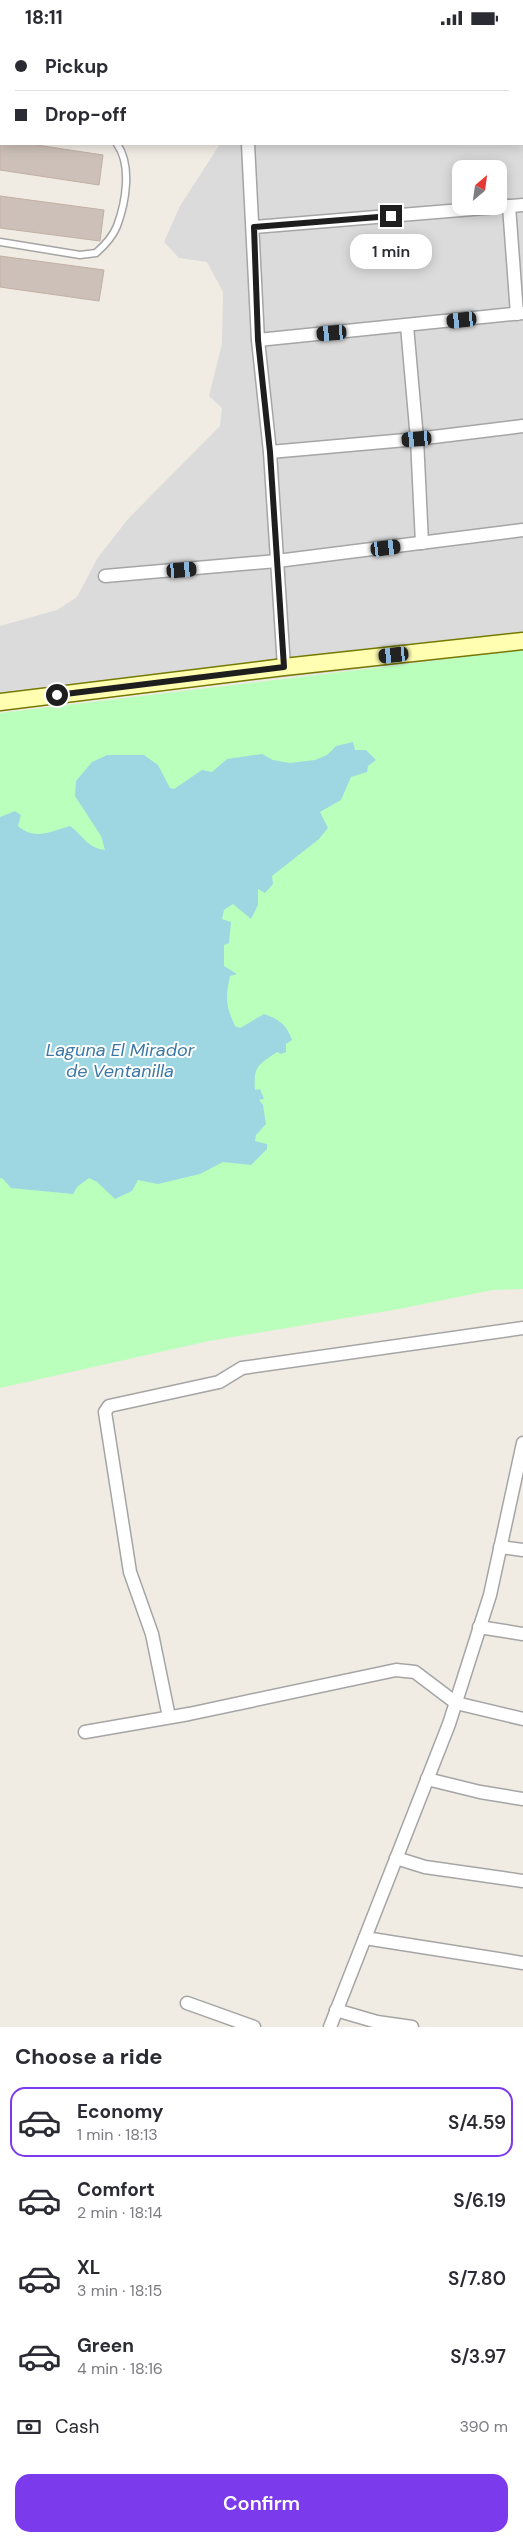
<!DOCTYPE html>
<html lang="en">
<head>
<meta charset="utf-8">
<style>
	body { margin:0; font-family:"DM Sans",sans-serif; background:#f7f7f7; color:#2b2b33; height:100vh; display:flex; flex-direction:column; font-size:19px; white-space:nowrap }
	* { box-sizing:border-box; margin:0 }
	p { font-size:16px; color:#7c7c81 }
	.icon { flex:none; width:28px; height:28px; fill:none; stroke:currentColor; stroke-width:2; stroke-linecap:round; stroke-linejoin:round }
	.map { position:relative; height:1992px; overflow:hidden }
	.sheet { display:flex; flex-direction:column; background:#fff; flex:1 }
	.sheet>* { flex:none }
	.guide { position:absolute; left:0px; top:0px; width:524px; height:110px; box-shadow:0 2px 12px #0003; display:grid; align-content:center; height:110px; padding:0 15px; background:#fff }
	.needle { width:32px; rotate:29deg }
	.fabs { position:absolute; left:452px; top:125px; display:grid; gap:10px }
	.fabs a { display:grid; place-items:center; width:55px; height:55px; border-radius:10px; background:#fff; box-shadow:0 2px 12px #0003; font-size:25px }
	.end { position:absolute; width:22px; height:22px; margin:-11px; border:6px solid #1e1e1e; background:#fff; box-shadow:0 0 0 2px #fff }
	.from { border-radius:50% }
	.bubble { position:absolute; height:35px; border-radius:15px; background:#fff; box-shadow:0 2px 12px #0003; font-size:16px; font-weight:600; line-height:35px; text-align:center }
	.car { position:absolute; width:15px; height:30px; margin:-15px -8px; border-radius:6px; box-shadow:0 0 4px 1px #0007; background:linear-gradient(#222 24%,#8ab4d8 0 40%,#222 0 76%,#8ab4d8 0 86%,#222 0) }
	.guide b { display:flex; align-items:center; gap:18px; height:48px; font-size:19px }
	.guide b+b { border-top:1px solid #e1e1e2 }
	.guide i { width:12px; height:12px; background:#2b2b33 }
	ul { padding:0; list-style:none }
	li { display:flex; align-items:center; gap:15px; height:70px; margin:0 10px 8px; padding:0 5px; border:2px solid transparent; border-radius:15px }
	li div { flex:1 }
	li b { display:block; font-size:19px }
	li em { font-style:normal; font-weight:600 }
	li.active { border-color:#7c3aed }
	li>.icon { width:45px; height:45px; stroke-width:1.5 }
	h2 { padding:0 15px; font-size:22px; line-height:60px }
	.pay { display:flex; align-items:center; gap:12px; height:55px; padding:0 15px; font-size:19px }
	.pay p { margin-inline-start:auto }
	.primary-button { display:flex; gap:10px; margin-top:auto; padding:10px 15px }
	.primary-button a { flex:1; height:58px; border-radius:15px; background:#7c3aed; color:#fff; font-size:20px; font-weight:600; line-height:58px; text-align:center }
	.status { display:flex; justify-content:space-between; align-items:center; height:35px; padding:0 25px; background:#fff; direction:ltr }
	.status svg { height:14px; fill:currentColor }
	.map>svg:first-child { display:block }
	.residential { fill:#dcdbdb; fill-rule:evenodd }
	.park { fill:#bbffbc }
	.water { fill:#9ed7e2 }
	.building { fill:#ccc0b8; stroke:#c3afa3 }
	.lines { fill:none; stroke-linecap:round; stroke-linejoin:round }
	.lane-casing { stroke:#a5a5a5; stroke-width:9 }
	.street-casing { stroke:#a5a5a5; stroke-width:15 }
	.secondary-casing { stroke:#747900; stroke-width:19 }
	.lane { stroke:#fff; stroke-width:6 }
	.street { stroke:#fff; stroke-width:12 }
	.secondary { stroke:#fffeb1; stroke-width:16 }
	.route { stroke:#1e1e1e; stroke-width:6 }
	.labels { text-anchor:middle; stroke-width:4; stroke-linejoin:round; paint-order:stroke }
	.water-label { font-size:18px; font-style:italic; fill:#3c78a6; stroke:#fff }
</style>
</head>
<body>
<div class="status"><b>18:11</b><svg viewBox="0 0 49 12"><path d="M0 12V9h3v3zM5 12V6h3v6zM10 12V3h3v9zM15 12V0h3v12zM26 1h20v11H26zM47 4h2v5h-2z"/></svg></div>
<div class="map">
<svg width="523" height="1992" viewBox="0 0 523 1992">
	<rect width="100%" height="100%" fill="#f0ebe3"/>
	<path class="residential" d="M 211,0 L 523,0 L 523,616 L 0,674 L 0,591 L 57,575 L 77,562 L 97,524 L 128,484 L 220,391 L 222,373 L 209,361 L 222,309 L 223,257 L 207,227 L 179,223 L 164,207 L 180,171 L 220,109 L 522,109 L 522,1 ZM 461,134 L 499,134 L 499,171 L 461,171 Z"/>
	<polygon class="park" points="523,615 523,1254 493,1255 399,1274 209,1306 0,1353 0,678"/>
	<path class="water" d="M 353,707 L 355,715 L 366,715 L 376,725 L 368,731 L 367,737 L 351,742 L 341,765 L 320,777 L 328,793 L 319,804 L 272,841 L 273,849 L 265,858 L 258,854 L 258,870 L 251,884 L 233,869 L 224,875 L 222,884 L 231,887 L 229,908 L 224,910 L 224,931 L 237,939 L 230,941 C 225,964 226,971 235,991 L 240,993 L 264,979 C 279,984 287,990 292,1005 L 286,1009 L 286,1017 L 281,1019 L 277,1017 C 259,1030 253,1030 255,1055 L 260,1054 L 264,1064 L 259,1065 L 263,1070 L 266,1089 L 256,1100 L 255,1106 L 267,1109 L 267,1114 L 251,1130 L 223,1127 L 200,1139 L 158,1149 L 138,1145 L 132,1156 L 115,1164 L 97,1147 L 89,1143 L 77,1152 L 73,1159 L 11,1153 L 3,1144 L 0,1143 L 0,782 L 15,776 L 21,780 L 18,791 C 35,806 52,796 70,791 C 83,800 87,813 105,815 L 101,801 L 75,761 L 76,746 L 92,727 L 107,720 L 144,720 L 158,730 L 170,753 L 174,754 L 202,735 L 212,737 L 227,724 L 262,719 L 273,725 L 290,728 L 315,725 L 327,720 L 336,711 Z"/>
	<g class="building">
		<polygon points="0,109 30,109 103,120 99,150 0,135"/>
		<polygon points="0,161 104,175 100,206 0,193"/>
		<polygon points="0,221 104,235 99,266 0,252"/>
	</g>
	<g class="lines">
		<defs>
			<g id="lane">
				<polyline points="0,84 1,84"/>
				<path d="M 0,207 L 80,220 L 96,218 C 104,211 113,201 117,191 C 126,167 132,130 117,109"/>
			</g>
			<g id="street">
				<polyline points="230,0 231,1"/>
				<polyline points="522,58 523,58"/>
				<polyline points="248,109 258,305 270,417 284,632"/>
				<polyline points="509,171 517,279"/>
				<polyline points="254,192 523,170"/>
				<polyline points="407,291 417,404 422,508"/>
				<polyline points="258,305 523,278"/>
				<polyline points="270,417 417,404 523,391"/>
				<polyline points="105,541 277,526 523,495"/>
				<polyline points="500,1512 523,1515"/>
				<polyline points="479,1592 523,1599"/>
				<polyline points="169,1682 152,1599 130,1537 105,1377 109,1371 219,1347 242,1333 523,1293"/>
				<polyline points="85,1697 189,1679 396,1635 415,1637 456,1668 523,1684"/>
				<polyline points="427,1744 480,1757 523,1764"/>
				<polyline points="396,1823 425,1832 523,1846"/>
				<polyline points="365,1903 523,1928"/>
				<polyline points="187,1968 254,1992"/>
				<polyline points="336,1975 377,1987 412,1992"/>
				<polyline points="330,1992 449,1689 490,1560 523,1408"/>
			</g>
			<polyline id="secondary" points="0,667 284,632 523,606"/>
		</defs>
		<use href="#lane" class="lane-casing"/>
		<use href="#street" class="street-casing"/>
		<use href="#secondary" class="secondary-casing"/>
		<use href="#lane" class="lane"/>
		<use href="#street" class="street"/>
		<use href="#secondary" class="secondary"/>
	</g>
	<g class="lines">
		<polyline class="route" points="57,660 284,632 270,417 258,305 254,192 391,181"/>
	</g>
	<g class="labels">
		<g class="water-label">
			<text x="120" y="1021">Laguna El Mirador<tspan x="120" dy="21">de Ventanilla</tspan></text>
		</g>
	</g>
</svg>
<div class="fabs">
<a><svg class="needle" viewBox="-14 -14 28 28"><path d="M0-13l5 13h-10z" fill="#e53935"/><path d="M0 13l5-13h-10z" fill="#7c7c81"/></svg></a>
</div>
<i class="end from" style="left:57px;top:660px"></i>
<i class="end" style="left:391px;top:181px"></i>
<div class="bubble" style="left:350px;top:199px;width:82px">1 min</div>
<i class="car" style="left:462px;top:285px;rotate:264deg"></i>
<i class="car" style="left:332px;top:298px;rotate:265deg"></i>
<i class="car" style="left:417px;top:404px;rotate:265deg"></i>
<i class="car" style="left:386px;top:513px;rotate:83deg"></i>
<i class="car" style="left:182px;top:535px;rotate:85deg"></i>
<i class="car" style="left:394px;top:620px;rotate:264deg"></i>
<div class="guide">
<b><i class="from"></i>Pickup</b>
<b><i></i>Drop-off</b>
</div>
</div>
<section class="sheet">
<h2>Choose a ride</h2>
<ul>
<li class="active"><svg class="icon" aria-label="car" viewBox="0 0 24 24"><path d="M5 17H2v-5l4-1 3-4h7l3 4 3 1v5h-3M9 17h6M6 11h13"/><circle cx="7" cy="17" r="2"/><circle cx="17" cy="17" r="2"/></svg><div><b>Economy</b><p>1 min · 18:13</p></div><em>S/4.59</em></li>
<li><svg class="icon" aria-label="car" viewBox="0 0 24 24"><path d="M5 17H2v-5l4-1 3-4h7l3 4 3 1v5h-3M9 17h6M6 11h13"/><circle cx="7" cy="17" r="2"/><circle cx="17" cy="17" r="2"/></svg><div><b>Comfort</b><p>2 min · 18:14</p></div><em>S/6.19</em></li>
<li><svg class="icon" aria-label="car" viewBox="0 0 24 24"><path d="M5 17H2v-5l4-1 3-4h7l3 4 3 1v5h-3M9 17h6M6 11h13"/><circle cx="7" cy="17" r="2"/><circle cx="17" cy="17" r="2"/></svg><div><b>XL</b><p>3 min · 18:15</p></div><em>S/7.80</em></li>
<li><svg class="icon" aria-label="car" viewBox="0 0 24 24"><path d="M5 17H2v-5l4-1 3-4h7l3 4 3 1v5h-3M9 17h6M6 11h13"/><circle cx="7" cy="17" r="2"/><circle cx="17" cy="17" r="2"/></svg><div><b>Green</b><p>4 min · 18:16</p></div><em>S/3.97</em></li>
</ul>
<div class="pay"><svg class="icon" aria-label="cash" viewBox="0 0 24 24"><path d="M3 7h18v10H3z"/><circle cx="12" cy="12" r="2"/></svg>Cash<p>390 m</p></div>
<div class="primary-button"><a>Confirm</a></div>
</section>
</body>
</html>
